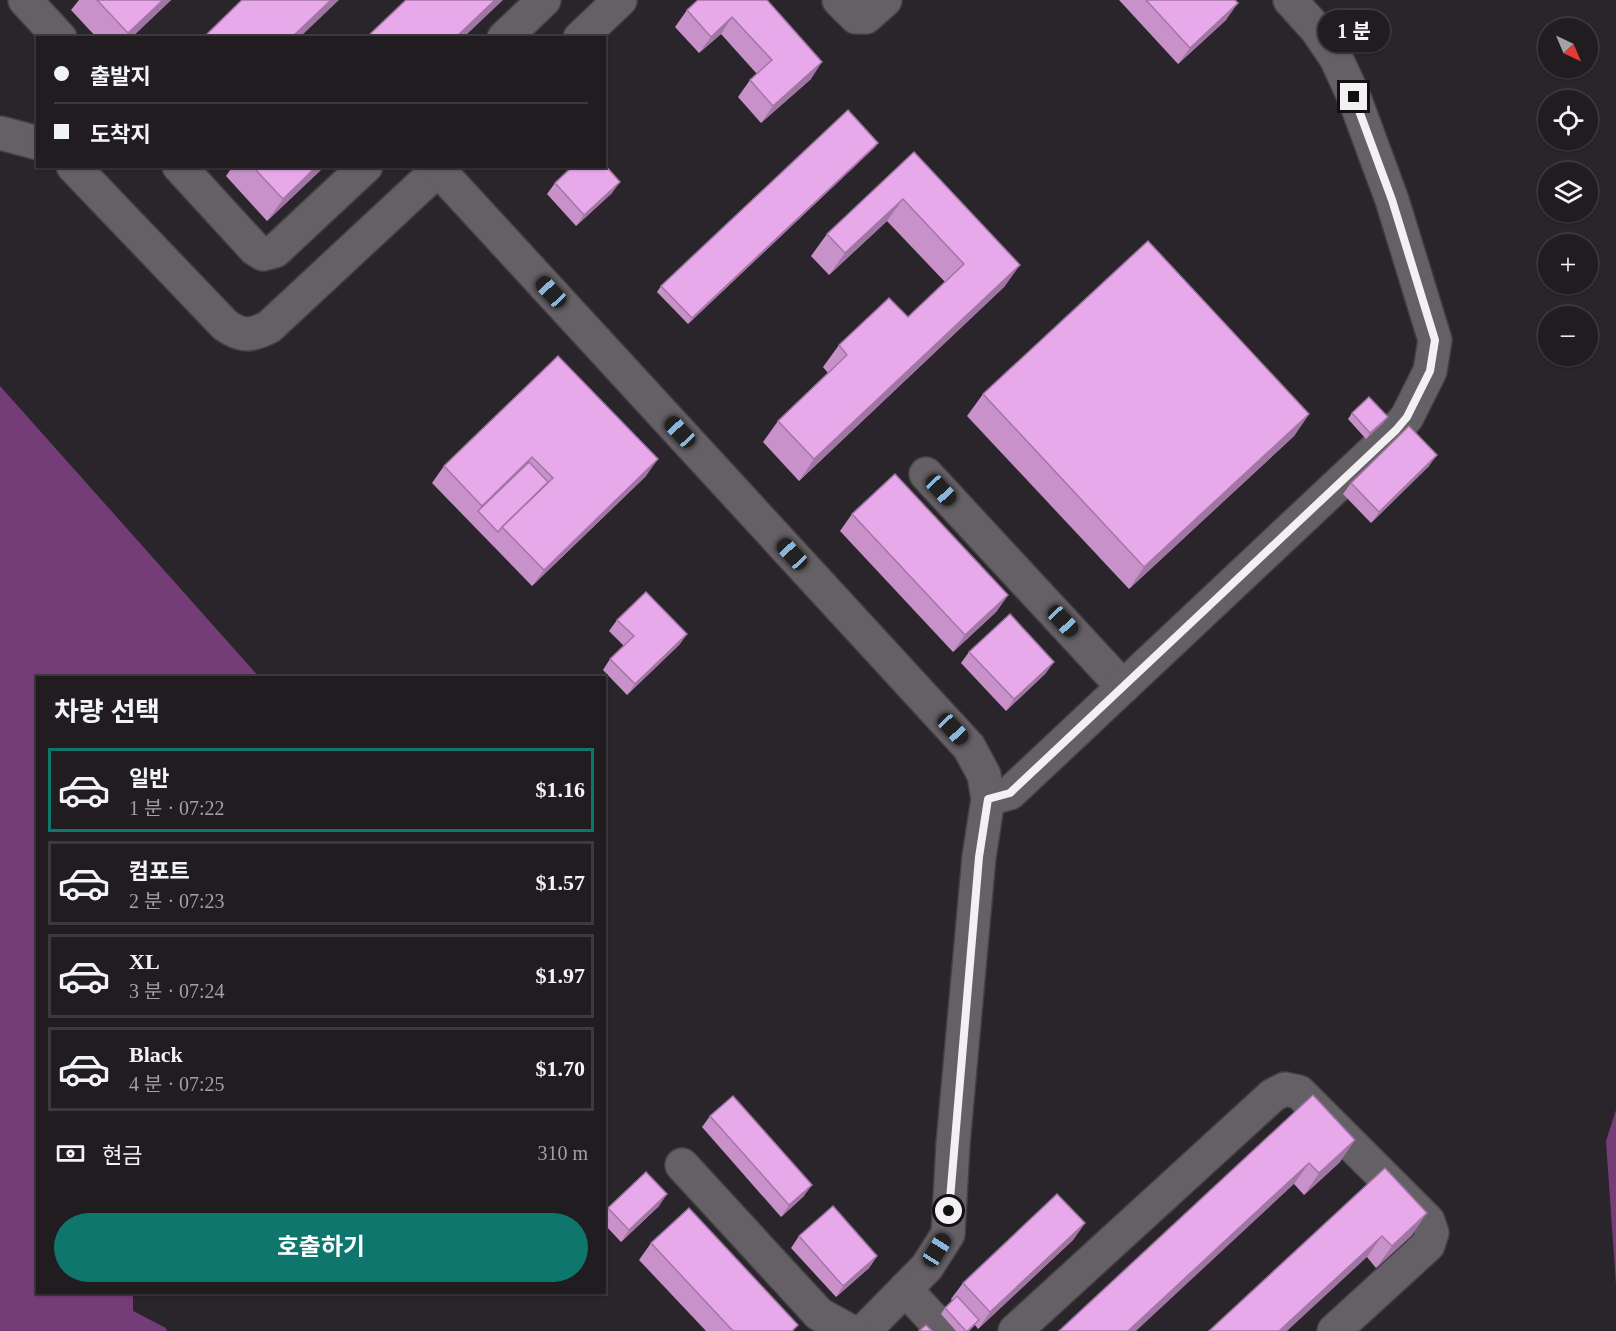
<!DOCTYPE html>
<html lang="ko">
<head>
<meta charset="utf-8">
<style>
	body { margin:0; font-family:"Times New Roman","Noto Sans KR",serif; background:#282529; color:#f1f3f6; height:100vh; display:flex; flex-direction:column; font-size:22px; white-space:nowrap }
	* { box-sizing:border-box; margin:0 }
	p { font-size:20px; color:#a2a1a5 }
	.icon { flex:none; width:33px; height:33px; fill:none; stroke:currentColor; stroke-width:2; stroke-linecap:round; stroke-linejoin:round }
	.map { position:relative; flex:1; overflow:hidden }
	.panel { position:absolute; left:36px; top:676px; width:570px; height:618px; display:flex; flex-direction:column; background:#201c20; border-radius:0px; box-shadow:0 2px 4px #0004,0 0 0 2px #3d3a3e }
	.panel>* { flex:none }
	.hud { position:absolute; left:36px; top:36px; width:570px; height:132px; border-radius:0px; box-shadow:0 2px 4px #0004,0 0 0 2px #3d3a3e; display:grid; align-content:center; height:132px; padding:0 18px; background:#201c20 }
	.needle { width:39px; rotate:136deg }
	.fabs { position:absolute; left:1538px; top:18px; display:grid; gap:12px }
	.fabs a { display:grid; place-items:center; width:60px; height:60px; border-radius:50%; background:#201c20; box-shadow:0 2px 4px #0004,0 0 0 2px #3d3a3e; font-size:30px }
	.end { position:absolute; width:27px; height:27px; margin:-14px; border:8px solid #f3f0f3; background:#111; box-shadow:0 0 0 3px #111 }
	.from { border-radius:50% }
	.bubble { position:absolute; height:42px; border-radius:21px; background:#201c20; box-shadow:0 2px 4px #0004,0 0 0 2px #3d3a3e; font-size:20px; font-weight:700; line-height:42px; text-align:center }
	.car { position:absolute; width:18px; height:36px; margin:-18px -9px; border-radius:8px; box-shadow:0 0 4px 2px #0007; background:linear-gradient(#222 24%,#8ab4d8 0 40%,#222 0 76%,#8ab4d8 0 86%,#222 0) }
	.hud b { display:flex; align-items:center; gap:21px; height:57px; font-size:22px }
	.hud b+b { border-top:2px solid #3d3a3e }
	.hud i { width:15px; height:15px; background:#f1f3f6 }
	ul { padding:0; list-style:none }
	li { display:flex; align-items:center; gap:18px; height:84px; margin:0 12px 9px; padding:0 6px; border:3px solid #3d3a3e; border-radius:0px }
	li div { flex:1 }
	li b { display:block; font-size:22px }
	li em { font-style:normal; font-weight:700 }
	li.on { border-color:#0f766e }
	li>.icon { width:54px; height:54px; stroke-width:1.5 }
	h2 { padding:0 18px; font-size:27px; line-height:72px }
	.pay { display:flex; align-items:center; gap:15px; height:66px; padding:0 18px; font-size:22px }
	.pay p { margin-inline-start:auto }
	.primary-button { display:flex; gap:12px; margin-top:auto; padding:12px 18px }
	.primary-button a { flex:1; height:69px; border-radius:36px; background:#0f766e; color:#fff; font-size:24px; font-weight:700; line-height:69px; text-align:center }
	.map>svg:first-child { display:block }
	.forest { fill:#753d78 }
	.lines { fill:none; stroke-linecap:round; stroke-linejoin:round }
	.minor-casing { stroke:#444044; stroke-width:36 }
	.minor { stroke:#656065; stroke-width:33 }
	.wall { fill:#c891ca }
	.shaded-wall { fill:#a276a4 }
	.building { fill:#e8a9eb; stroke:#a276a4; stroke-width:1.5 }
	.route { stroke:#f3f0f3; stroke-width:8 }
</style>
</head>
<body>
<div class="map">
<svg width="1616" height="1331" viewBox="0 0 1616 1331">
	<rect width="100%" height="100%" fill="#2a252a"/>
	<g class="forest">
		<polygon points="0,386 260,678 38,678 38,1293 133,1293 133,1311 166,1328 167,1331 0,1331"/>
		<polygon points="1616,1110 1616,1285 1606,1141"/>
	</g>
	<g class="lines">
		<defs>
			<g id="minor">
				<polyline points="25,0 60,38"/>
				<polyline points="839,0 856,17 866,17 885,0"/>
				<polyline points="504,38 544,0"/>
				<polyline points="580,38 620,0"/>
				<polyline points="0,133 38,143"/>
				<path d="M 73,166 L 225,325 C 242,337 251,336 269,327 L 442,166"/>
				<polyline points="179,166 255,249 263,254 275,251 366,166"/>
				<polyline points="435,166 969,747 984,775 988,799 979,857 953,1144 948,1234 927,1267 864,1331"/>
				<polyline points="926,474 1123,687"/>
				<polyline points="988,799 1010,793 1396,430 1407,417 1430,371 1435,340 1392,200 1354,97 1336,58 1317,30 1290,0"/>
				<polyline points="682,1165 819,1314 850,1331"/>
				<polyline points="905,1289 944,1331"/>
				<polyline points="1015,1331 1273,1095 1285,1089 1299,1092 1428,1221 1432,1233 1428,1245 1334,1331"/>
			</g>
		</defs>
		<use href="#minor" class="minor-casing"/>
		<use href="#minor" class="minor"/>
	</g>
	<g class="wall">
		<polygon points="79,0 171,0 131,38 97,38 71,10"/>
		<polygon points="767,0 811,79 761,123 738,97 750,80 757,74 721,34 699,53 675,27 687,10"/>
		<polygon points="1119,0 1235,0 1226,20 1178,64"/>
		<polygon points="878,143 874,148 688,324 657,292 661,286"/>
		<polygon points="914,152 1005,286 799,481 763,442 778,421 828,373 823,367 839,345 908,317 945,282 887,221 829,275 811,256 827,234"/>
		<polygon points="233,166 325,166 267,221 226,176"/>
		<polygon points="555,183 612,193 576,226 547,194"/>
		<polygon points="558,356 646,476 532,586 432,483 444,466"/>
		<polygon points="983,394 1309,414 1294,436 1129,589 967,416"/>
		<polygon points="1352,413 1384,422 1366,439 1348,419"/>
		<polygon points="1429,466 1371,523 1343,494 1351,483"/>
		<polygon points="852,514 1008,595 996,612 953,652 840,531"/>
		<polygon points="617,620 687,634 679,645 627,695 603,670 610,659 624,646 609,631"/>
		<polygon points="969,652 1046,673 1006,711 961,663"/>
		<polygon points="1313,1095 1340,1162 1304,1195 1294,1184"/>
		<polygon points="710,1116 804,1196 781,1217 702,1127"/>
		<polygon points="1385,1168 1412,1235 1376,1268 1367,1257"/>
		<polygon points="659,1206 621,1242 604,1224 604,1213 608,1208"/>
		<polygon points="1085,1223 1073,1240 978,1329 975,1325 969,1331 956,1331 941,1314 945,1308 952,1301 951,1299 963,1283"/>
		<polygon points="799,1236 877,1256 869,1268 836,1297 791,1248"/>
		<polygon points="651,1243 794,1331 706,1331 639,1260"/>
	</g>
	<g class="shaded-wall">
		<polygon points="163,0 171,0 131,38 125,38 128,33"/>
		<polygon points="331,0 339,0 299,38 291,38"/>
		<polygon points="495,0 503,0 463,38 455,38"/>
		<polygon points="1238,3 1226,20 1178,64 1190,48"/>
		<polygon points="732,17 721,34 699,53 711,37"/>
		<polygon points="822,62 811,79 761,123 773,106"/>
		<polygon points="878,143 874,148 688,324 692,318"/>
		<polygon points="317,166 325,166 267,221 283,199"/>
		<polygon points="620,182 612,193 576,226 584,215"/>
		<polygon points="903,199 887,221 829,275 845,253"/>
		<polygon points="1020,265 1005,286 799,481 814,459"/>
		<polygon points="1309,414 1294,436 1129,589 1144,567"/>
		<polygon points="1388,417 1384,422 1366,439 1370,433"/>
		<polygon points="1437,455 1429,466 1371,523 1379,512"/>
		<polygon points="532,457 521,474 478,511 482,506"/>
		<polygon points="658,459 646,476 532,586 544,570"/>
		<polygon points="1008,595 996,612 953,652 965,635"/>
		<polygon points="687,634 679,645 627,695 635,684"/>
		<polygon points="1054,662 1046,673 1006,711 1014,699"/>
		<polygon points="1355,1140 1340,1162 1304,1195 1319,1173"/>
		<polygon points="1309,1163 1294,1184 1136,1331 1128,1331"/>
		<polygon points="812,1185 804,1196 781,1217 789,1205"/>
		<polygon points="667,1194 659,1206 621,1242 629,1230"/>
		<polygon points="1427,1213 1412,1235 1376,1268 1392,1246"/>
		<polygon points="1085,1223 1073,1240 978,1329 990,1312"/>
		<polygon points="1382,1236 1367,1257 1287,1331 1279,1331"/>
		<polygon points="877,1256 869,1268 836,1297 843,1286"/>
	</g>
	<g class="building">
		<polygon points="97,0 163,0 128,33"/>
		<polygon points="242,0 331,0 291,38 203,38"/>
		<polygon points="406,0 495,0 455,38 366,38"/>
		<polygon points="698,0 767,0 822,62 773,106 750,80 772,60 732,17 711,37 687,10"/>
		<polygon points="1146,0 1235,0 1238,3 1190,48"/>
		<polygon points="848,110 878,143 692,318 661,286"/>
		<polygon points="914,152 1020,265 814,459 778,421 847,355 839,345 889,298 908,317 964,264 903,199 845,253 827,234"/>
		<polygon points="604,164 620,182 584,215 555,183 573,166 604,166"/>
		<polygon points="252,166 317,166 283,199"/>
		<polygon points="1148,241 1309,414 1144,567 983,394"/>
		<polygon points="558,356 658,459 544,570 502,527 553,478 532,457 482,506 444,466"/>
		<polygon points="1369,397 1388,417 1370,433 1352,413"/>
		<polygon points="1409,426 1437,455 1379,512 1351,483"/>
		<polygon points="529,462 548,482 502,527 498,532 478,511"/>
		<polygon points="895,474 1008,595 965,635 852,514"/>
		<polygon points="646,592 687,634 635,684 610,659 634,636 617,620"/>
		<polygon points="1010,614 1054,662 1014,699 969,652"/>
		<polygon points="1313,1095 1355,1140 1319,1173 1309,1163 1128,1331 1059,1331"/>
		<polygon points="733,1096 812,1185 789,1205 710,1116"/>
		<polygon points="1385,1168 1427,1213 1392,1246 1382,1236 1279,1331 1209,1331"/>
		<polygon points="646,1172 667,1194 629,1230 608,1208"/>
		<polygon points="1057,1194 1085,1223 990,1312 963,1283"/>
		<polygon points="833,1206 877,1256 843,1286 799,1236"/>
		<polygon points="689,1208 798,1325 792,1331 733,1331 651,1243"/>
		<polygon points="957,1296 979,1320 967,1331 966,1331 945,1308"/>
		<polygon points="926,1325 932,1331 919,1331"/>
	</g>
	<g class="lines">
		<polyline class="route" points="949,1211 979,857 988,799 1010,793 1396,430 1407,417 1430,371 1435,340 1392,200 1354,97"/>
	</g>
</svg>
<div class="fabs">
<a><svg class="needle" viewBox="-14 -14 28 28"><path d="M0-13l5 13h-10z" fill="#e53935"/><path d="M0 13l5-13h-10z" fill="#a2a1a5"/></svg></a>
<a><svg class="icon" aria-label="locate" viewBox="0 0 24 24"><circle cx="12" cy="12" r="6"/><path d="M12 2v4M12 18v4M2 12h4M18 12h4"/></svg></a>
<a><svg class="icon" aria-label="layers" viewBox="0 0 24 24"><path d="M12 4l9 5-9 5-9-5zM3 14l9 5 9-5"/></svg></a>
<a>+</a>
<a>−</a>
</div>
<i class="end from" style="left:949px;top:1211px"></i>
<i class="end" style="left:1354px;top:97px"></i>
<div class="bubble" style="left:1318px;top:10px;width:72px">1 분</div>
<i class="car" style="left:551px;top:292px;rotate:317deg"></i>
<i class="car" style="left:680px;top:432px;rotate:317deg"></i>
<i class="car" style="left:941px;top:490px;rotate:137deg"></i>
<i class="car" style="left:792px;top:554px;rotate:317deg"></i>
<i class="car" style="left:1063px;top:621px;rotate:137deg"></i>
<i class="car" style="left:953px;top:729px;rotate:137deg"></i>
<i class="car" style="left:937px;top:1250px;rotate:32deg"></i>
<div class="hud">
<b><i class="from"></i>출발지</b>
<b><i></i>도착지</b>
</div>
<section class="panel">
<h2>차량 선택</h2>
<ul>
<li class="on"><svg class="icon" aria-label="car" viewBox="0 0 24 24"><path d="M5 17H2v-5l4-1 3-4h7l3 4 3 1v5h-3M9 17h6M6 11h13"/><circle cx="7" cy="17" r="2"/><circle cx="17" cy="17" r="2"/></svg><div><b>일반</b><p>1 분 · 07:22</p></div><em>$1.16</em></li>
<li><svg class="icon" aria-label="car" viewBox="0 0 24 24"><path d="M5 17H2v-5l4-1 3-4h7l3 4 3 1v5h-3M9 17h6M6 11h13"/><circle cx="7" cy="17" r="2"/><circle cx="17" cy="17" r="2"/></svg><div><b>컴포트</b><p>2 분 · 07:23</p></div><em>$1.57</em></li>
<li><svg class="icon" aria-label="car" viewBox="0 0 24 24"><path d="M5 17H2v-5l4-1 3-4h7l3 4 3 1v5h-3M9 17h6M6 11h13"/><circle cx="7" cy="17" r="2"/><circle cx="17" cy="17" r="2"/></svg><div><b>XL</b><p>3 분 · 07:24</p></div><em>$1.97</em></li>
<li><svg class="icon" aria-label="car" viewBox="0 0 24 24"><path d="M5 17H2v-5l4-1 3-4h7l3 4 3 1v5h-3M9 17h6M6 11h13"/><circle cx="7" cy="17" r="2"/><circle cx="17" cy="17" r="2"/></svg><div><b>Black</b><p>4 분 · 07:25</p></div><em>$1.70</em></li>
</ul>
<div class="pay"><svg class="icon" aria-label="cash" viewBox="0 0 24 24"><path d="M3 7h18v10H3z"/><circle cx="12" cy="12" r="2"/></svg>현금<p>310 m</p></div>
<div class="primary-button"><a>호출하기</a></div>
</section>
</div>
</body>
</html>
